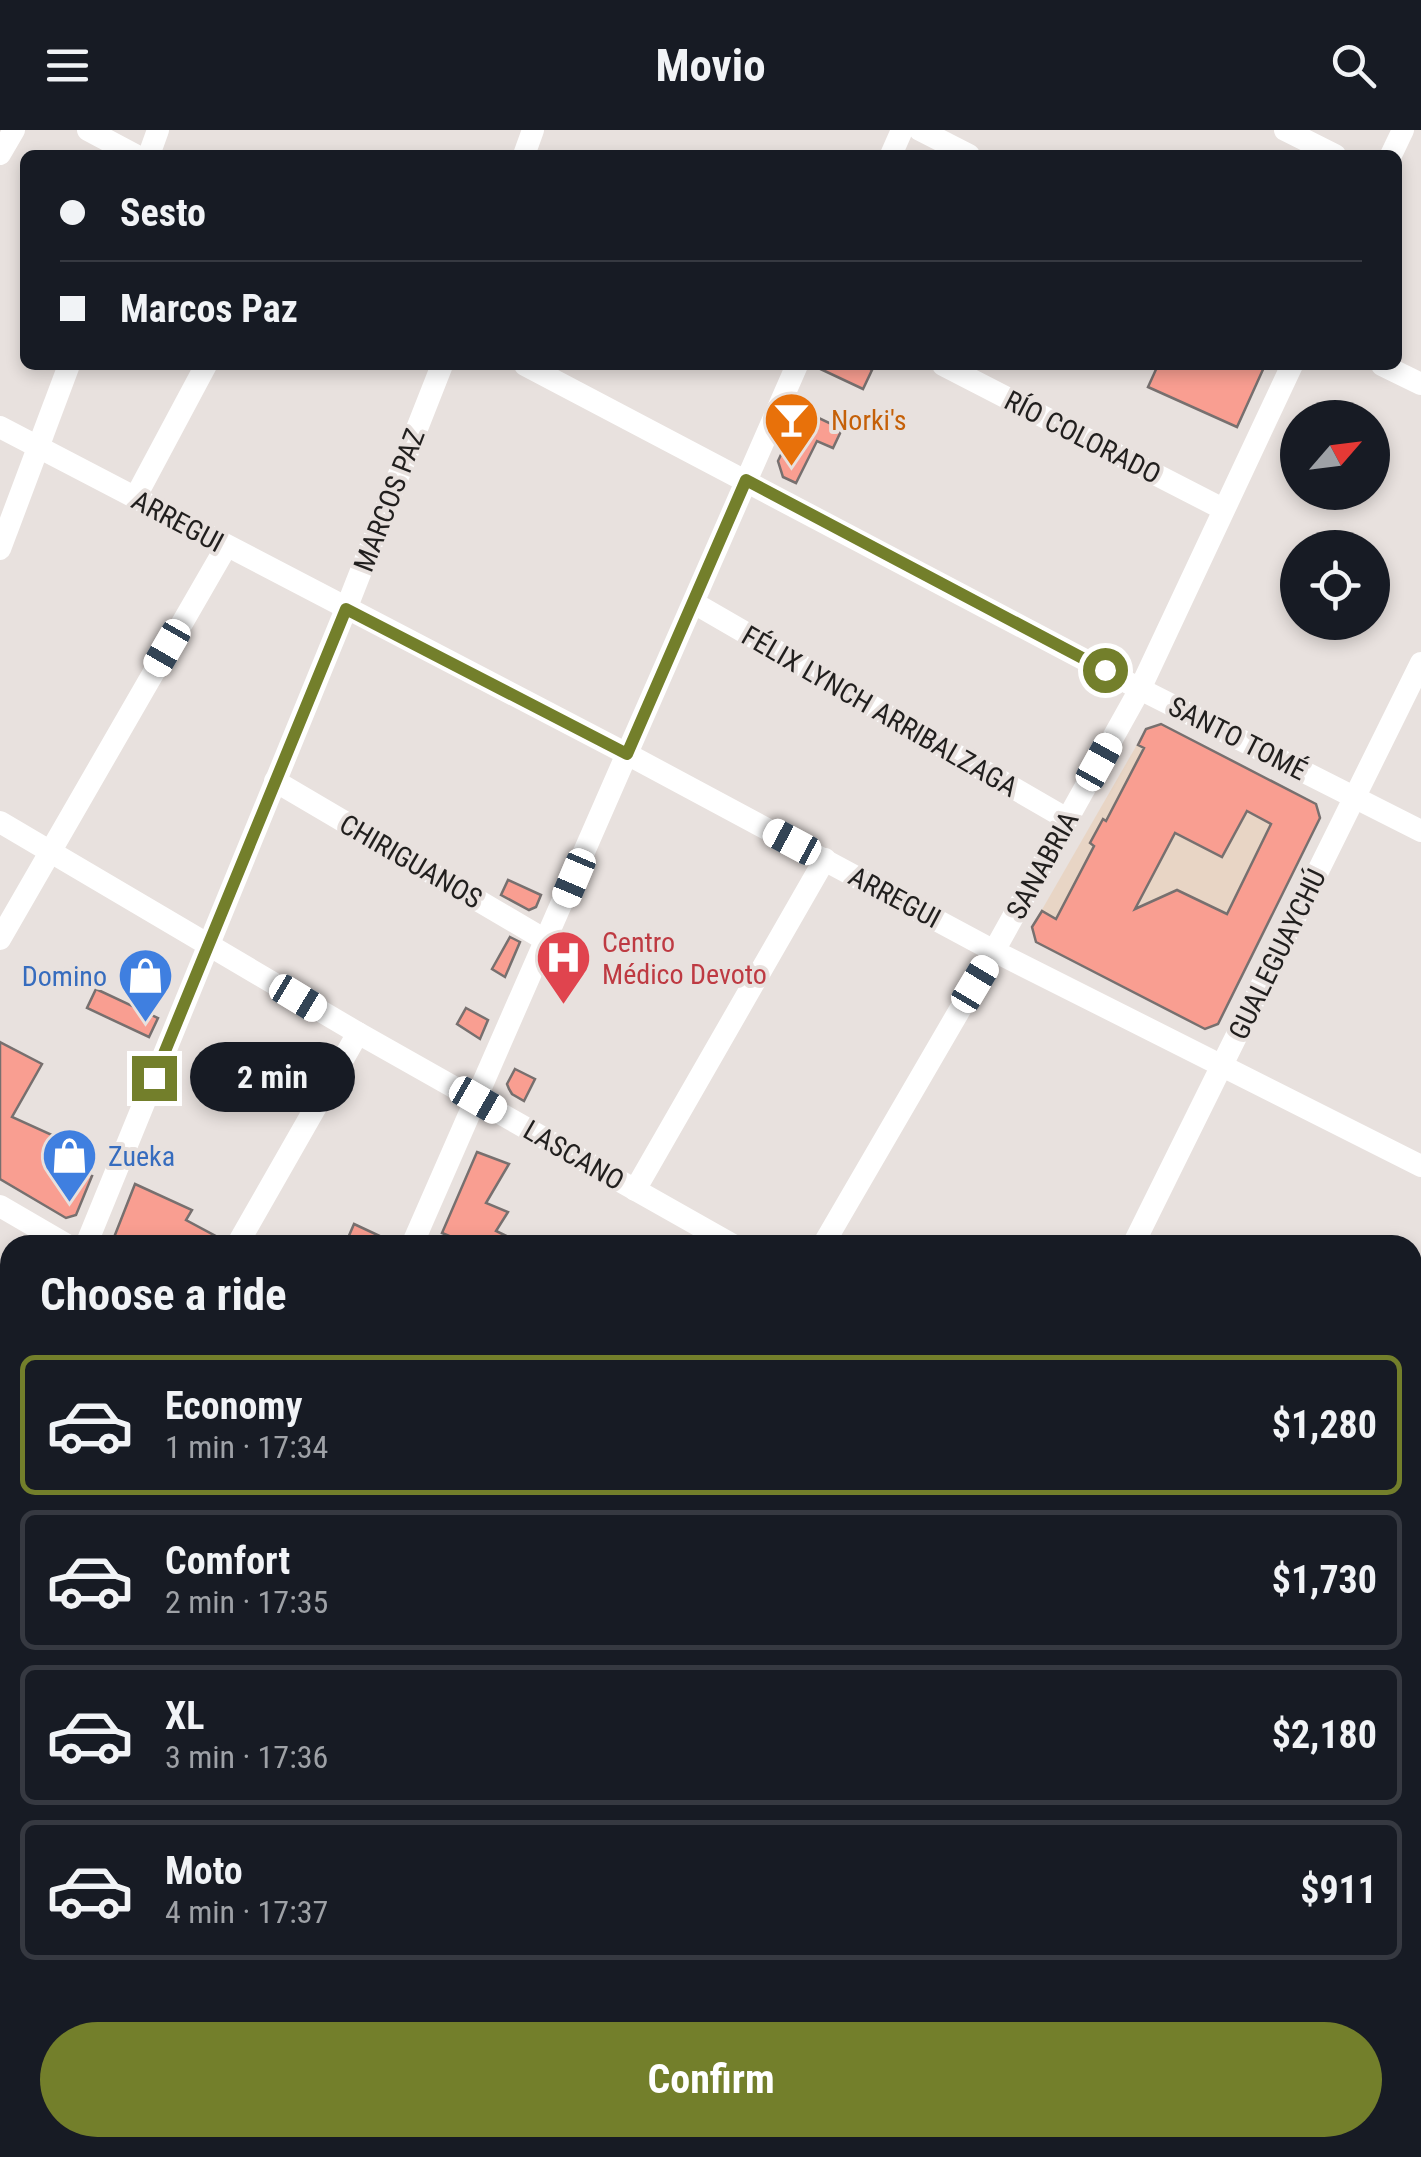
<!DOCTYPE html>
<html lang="en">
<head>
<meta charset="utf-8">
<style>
	body { margin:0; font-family:"Roboto Condensed",sans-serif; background:#242831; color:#f1f3f6; height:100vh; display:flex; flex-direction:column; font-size:38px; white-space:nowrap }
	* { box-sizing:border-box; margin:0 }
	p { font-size:32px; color:#9ea1a6 }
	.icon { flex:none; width:55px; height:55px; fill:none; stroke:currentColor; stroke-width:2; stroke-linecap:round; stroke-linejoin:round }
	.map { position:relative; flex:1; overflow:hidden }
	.panel { position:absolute; left:0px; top:1105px; width:1422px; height:922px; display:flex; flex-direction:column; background:#171b24; border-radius:30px 30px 0 0; box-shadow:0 5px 15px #0003 }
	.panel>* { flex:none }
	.guide { position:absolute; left:20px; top:20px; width:1382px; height:220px; border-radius:15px; box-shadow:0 5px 15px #0003; display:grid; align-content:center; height:220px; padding:0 40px; background:#171b24 }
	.needle { width:65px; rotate:62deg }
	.tools { position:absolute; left:1280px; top:270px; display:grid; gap:20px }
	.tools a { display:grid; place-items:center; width:110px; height:110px; border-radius:50%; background:#171b24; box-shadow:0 5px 15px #0003; font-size:50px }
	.end { position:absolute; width:45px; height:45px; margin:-22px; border:12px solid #737f2b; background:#fff; box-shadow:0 0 0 5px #fff }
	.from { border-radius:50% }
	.bubble { position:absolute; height:70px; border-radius:35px; background:#171b24; box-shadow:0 5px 15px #0003; font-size:32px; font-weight:700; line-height:70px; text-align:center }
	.car { position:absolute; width:30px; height:60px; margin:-30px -15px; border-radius:12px; box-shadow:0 0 8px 2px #0007; background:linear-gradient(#fff 24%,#345 0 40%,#fff 0 76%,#345 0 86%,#fff 0) }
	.guide b { display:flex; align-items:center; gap:35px; height:95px; font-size:38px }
	.guide b+b { border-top:2px solid #363941 }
	.guide i { width:25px; height:25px; background:#f1f3f6 }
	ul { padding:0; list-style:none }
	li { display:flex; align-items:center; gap:30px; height:140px; margin:0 20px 15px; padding:0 20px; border:5px solid #363941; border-radius:15px }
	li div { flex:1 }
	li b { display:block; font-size:38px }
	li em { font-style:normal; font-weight:700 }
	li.active { border-color:#737f2b }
	li>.icon { width:90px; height:90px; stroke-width:1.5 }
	h2 { padding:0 40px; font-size:45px; line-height:120px }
	.cta { display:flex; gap:20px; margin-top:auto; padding:20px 40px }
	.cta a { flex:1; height:115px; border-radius:60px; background:#737f2b; color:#fff; font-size:40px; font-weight:700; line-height:115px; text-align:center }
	header { display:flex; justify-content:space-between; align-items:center; height:130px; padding:0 40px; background:#171b24; font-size:45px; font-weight:700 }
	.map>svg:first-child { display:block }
	.industrial { fill:#e8d5c5 }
	.green { fill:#9fd592 }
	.building { fill:#f99e91; stroke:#77706f; stroke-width:2.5; fill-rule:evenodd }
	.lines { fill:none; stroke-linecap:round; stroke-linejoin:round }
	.minor { stroke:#fff; stroke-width:22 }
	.route { stroke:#737f2b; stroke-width:12 }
	.labels { text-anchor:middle; stroke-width:8; stroke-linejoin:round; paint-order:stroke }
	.food-label { font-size:28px; fill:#c56008; stroke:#e8e1de; text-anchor:start }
	.street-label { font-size:28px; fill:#211f1e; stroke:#e8e1de }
	.health-label { font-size:28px; fill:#be3a42; stroke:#e8e1de; text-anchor:start }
	.shop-label { font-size:28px; fill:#366cbe; stroke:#e8e1de; text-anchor:end }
</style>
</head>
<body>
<header><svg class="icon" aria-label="menu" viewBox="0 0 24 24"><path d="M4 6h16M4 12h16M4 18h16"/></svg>Movio<svg class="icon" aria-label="search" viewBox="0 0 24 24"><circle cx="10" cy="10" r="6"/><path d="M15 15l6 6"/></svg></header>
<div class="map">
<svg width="1421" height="2027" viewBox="0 0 1421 2027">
	<rect width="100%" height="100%" fill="#e8e1de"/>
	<polygon class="industrial" points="1146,599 1316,674 1320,688 1218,894 1205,899 1032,797"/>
	<polygon class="green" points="1094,2018 1364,2018 1361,2027 1091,2027"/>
	<g class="building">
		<polygon points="812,235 862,235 872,240 863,259"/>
		<polygon points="1158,235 1265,235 1237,297 1148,257"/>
		<polygon points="802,280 842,299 833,318 817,311 796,353 783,347 778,331"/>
		<path d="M 1161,594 L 1316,674 L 1320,688 L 1218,894 L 1205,899 L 1036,812 L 1032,797 L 1042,781 L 1056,789 L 1094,716 L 1090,713 L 1103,689 L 1106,691 L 1144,618 L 1138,615 L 1146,599 ZM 1247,681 L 1271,694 L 1227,784 L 1177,760 L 1135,779 L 1175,703 L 1222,727 Z"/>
		<polygon points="508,750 541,765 536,777 529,780 501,765"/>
		<polygon points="510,807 520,812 505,847 492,839"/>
		<polygon points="96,859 158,888 149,907 87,878"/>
		<polygon points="466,878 488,890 480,909 457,894"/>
		<polygon points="0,912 42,934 12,987 52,1005 50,1008 70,1018 61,1035 92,1046 76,1085 66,1088 0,1049"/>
		<polygon points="515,939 535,949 524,971 512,964 509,959 507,954"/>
		<polygon points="477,1022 509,1034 486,1073 508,1082 496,1101 525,1115 471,1115 442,1103"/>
		<polygon points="135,1054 192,1080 186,1090 223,1110 222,1115 111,1115"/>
		<polygon points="354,1094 397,1114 397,1115 345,1115"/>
	</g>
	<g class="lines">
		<g class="minor">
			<polyline points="88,0 135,25"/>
			<polyline points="920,0 969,25"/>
			<polyline points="1285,0 1335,25"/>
			<polyline points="0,24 14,0"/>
			<polyline points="149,25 158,0"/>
			<polyline points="524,25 533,0"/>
			<polyline points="891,25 902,0"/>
			<polyline points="1391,25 1403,0"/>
			<polyline points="525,235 1140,559 1421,701"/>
			<polyline points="943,235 1223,379"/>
			<polyline points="1382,235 1421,254"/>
			<polyline points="0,297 627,624 994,821 1421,1036"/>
			<polyline points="135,368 206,235"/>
			<polyline points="0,419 69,235"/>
			<polyline points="694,473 1067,689"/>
			<polyline points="275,651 547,811"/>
			<polyline points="0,692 358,903 733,1115"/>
			<polyline points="0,809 226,417"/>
			<polyline points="635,1060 825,729"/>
			<polyline points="0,1076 67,1115"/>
			<polyline points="86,1115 346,479 442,235"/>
			<polyline points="237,1115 358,903"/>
			<polyline points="412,1115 797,235"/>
			<polyline points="823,1115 994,821 1140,559 1292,235"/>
			<polyline points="1133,1115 1421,533"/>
			<polyline points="0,1219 10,1207"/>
			<polyline points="0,1234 10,1239"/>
			<polyline points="1412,1251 1421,1236"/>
			<polyline points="0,1459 10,1466"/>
			<polyline points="1412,1464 1421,1469"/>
			<polyline points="0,1714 10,1703"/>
			<polyline points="0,1848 10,1855"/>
			<polyline points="1412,1917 1421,1876"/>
			<polyline points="512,2018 544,2027"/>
			<polyline points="129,2027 132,2018"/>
			<polyline points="463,2027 466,2018"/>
			<polyline points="773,2027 775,2018"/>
			<polyline points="1069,2027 1072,2018"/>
			<polyline points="1382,2027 1384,2018"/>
		</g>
	</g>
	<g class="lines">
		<polyline class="route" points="154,948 346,479 627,624 746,350 1105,540"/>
	</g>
	<defs>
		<symbol id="bar-pin" viewBox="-11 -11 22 30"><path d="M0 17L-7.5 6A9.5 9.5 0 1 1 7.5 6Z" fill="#e8710a" stroke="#e8e1de"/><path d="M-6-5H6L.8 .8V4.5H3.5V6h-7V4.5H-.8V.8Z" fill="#fff"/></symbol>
		<symbol id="hospital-pin" viewBox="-11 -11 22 30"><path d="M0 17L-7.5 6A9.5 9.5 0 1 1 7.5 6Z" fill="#e0444e" stroke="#e8e1de"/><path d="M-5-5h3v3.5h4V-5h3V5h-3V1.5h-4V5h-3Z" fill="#fff"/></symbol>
		<symbol id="shop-pin" viewBox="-11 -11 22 30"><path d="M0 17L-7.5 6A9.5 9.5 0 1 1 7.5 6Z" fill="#3f7fe0" stroke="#e8e1de"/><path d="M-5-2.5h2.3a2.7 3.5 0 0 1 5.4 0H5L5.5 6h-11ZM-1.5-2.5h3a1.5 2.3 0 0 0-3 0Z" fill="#fff"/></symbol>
	</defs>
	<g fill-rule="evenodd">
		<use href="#bar-pin" x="760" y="258" width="63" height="86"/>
		<use href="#hospital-pin" x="532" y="796" width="63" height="86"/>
		<use href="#shop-pin" x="114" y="814" width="63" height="86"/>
		<use href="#shop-pin" x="38" y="994" width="63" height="86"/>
	</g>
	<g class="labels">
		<g class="food-label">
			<text x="831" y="300">Norki's</text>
		</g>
		<g class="street-label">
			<text transform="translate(1083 307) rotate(27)" y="10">RÍO COLORADO</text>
			<text transform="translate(389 370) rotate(-69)" y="10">MARCOS PAZ</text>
			<text transform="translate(178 391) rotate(28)" y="10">ARREGUI</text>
			<text transform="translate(880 581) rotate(30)" y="10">FÉLIX LYNCH ARRIBALZAGA</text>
			<text transform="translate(1238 608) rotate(27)" y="10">SANTO TOMÉ</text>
			<text transform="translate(411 731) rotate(30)" y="10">CHIRIGUANOS</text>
			<text transform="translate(1042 735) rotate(-61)" y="10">SANABRIA</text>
			<text transform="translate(895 767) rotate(28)" y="10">ARREGUI</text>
			<text transform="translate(1277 824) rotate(-64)" y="10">GUALEGUAYCHÚ</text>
			<text transform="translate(574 1025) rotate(30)" y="10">LASCANO</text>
		</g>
		<g class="health-label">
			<text x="602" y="822">Centro<tspan x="602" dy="32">Médico Devoto</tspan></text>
		</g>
		<g class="shop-label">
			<text x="107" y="856">Domino</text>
			<text x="108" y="1036" text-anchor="start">Zueka</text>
		</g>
	</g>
</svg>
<div class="tools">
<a><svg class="needle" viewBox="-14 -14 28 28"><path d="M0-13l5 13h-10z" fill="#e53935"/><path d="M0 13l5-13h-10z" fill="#9ea1a6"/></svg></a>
<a><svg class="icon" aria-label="locate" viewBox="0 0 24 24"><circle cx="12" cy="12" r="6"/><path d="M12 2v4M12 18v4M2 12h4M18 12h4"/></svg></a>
</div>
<i class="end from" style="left:1105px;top:540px"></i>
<i class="end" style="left:154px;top:948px"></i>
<div class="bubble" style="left:190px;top:912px;width:165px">2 min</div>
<i class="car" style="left:167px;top:518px;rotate:210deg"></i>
<i class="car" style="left:1099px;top:632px;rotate:29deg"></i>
<i class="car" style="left:792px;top:712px;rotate:298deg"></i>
<i class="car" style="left:574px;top:748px;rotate:203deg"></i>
<i class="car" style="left:975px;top:854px;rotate:31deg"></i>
<i class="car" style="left:298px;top:868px;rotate:121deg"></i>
<i class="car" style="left:478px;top:970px;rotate:120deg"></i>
<div class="guide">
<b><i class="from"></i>Sesto</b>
<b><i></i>Marcos Paz</b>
</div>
<section class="panel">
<h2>Choose a ride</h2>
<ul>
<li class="active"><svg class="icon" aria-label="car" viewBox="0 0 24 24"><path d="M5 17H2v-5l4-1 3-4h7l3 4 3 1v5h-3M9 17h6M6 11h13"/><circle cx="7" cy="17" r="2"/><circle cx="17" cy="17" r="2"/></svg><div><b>Economy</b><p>1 min · 17:34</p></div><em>$1,280</em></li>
<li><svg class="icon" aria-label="car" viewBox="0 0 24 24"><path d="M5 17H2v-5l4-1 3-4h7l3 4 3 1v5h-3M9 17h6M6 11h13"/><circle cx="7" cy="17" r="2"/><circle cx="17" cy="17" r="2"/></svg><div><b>Comfort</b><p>2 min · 17:35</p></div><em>$1,730</em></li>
<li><svg class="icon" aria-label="car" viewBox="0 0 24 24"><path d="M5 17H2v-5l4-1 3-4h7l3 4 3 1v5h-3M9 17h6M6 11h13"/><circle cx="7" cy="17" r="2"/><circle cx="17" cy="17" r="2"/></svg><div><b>XL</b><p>3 min · 17:36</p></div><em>$2,180</em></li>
<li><svg class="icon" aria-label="car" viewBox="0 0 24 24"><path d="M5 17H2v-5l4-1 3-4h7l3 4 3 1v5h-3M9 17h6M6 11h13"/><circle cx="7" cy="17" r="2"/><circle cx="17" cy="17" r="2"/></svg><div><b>Moto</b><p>4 min · 17:37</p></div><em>$911</em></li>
</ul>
<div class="cta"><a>Confirm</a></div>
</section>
</div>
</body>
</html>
